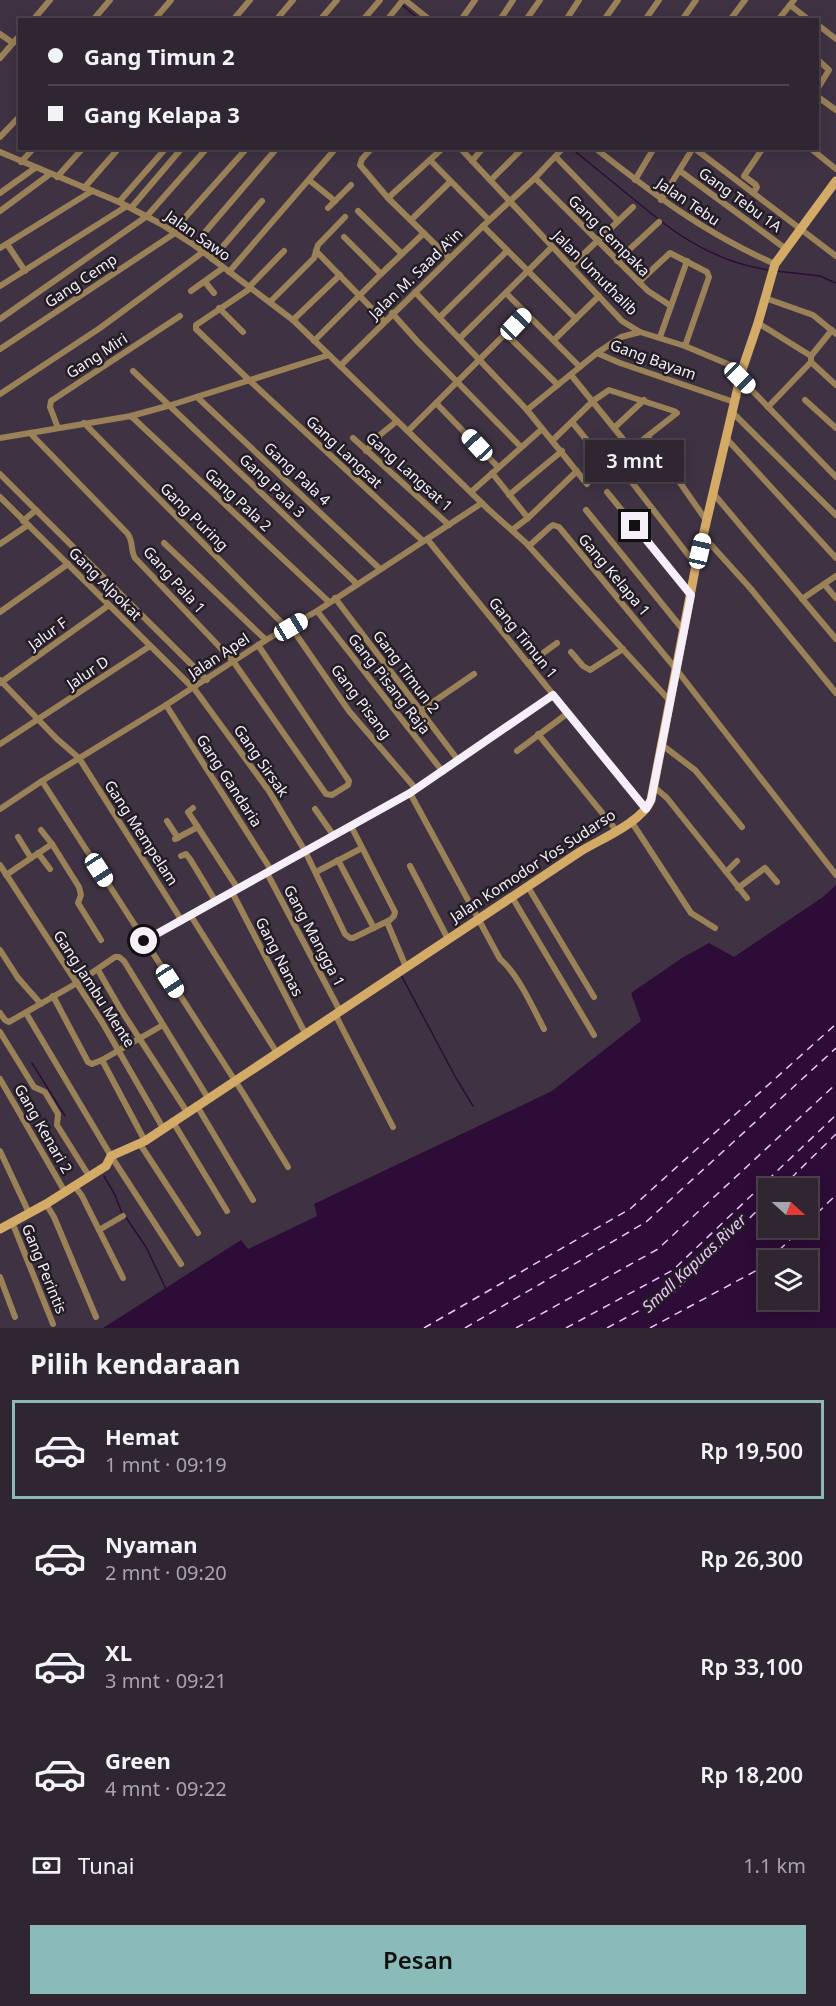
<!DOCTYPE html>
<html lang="id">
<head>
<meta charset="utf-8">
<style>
	body { margin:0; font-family:"Noto Sans",sans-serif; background:#3b323e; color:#f1f3f6; height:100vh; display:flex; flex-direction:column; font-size:22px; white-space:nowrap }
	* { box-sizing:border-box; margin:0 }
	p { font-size:20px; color:#a7a5ac }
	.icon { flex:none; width:33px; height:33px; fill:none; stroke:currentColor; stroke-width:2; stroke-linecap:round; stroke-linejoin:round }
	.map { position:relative; height:1328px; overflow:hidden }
	.drawer { display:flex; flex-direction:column; background:#2f2632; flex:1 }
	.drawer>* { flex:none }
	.banner { position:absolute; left:18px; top:18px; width:801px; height:132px; border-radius:0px; box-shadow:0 3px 15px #0003,0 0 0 2px #4a434d; display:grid; align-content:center; height:132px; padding:0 30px; background:#2f2632 }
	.needle { width:39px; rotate:111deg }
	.buttons { position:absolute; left:758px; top:1178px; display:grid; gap:12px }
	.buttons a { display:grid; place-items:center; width:60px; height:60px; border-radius:0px; background:#2f2632; box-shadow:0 3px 15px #0003,0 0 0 2px #4a434d; font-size:30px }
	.end { position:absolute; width:27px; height:27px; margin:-14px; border:8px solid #f6eef9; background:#111; box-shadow:0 0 0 3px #111 }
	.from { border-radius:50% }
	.bubble { position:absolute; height:42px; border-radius:0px; background:#2f2632; box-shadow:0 3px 15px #0003,0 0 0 2px #4a434d; font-size:20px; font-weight:600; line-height:42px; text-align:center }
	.car { position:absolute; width:18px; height:36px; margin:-18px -9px; border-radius:8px; box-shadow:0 0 4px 2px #0007; background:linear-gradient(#fff 24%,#345 0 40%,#fff 0 76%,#345 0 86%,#fff 0) }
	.banner b { display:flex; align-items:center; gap:21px; height:57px; font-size:22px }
	.banner b+b { border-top:2px solid #4a434d }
	.banner i { width:15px; height:15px; background:#f1f3f6 }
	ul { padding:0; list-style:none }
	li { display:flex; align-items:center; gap:18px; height:99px; margin:0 12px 9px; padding:0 18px; border:3px solid transparent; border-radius:0px }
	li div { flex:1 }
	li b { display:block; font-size:22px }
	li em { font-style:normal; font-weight:600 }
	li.current { border-color:#8bbbb9 }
	li>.icon { width:54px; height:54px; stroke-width:1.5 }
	h2 { padding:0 30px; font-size:27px; line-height:72px }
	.pay { display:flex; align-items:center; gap:15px; height:66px; padding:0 30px; font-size:22px }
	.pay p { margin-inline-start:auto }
	.action { display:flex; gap:12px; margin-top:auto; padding:12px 30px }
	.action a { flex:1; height:69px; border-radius:0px; background:#8bbbb9; color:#111; font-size:24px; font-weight:600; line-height:69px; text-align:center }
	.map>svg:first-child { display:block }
	.water { fill:#2d0c37; fill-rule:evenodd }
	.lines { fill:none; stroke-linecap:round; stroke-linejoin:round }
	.stream { stroke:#2d0c37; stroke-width:1.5 }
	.ferry { stroke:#eec2fc; stroke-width:1.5; stroke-dasharray:8 6; stroke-linecap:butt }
	.street { stroke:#9b8158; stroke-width:6 }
	.secondary { stroke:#d3aa66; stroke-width:9 }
	.route { stroke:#f6eef9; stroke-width:8 }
	.labels { text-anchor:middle; stroke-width:5; stroke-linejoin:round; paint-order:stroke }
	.street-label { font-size:15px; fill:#f6eef9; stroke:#221d24 }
	.water-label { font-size:16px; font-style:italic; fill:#eec2fc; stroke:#221d24 }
</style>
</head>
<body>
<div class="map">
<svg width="836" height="1328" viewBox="0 0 836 1328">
	<rect width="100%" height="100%" fill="#3f3343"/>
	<path class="water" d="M 836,885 L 836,1328 L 103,1328 L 241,1240 L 248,1249 L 317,1216 L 314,1204 L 552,1091 L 641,1021 L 631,993 L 682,958 L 709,943 L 734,957 L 823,897 ZM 768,1188 L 807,1188 L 807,1227 L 768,1227 ZM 768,1260 L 807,1260 L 807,1299 L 768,1299 Z"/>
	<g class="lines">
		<g class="stream">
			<polyline points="401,4 420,20"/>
			<polyline points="571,148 658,219"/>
			<path d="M 662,222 C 693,246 729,264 768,270"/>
			<polyline points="776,271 820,276 836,283"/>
			<polyline points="401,975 456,1078 473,1106"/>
			<polyline points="32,1063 65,1116"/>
			<polyline points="104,1176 115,1195 122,1213"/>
			<polyline points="125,1216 146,1247 166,1289"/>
		</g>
		<g class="ferry">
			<polyline points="781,1188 836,1134"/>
			<polyline points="807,1223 836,1195"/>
			<polyline points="769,1260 803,1227"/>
			<polyline points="424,1328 630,1209 836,1024"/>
			<polyline points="465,1328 646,1222 836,1048"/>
			<polyline points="516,1328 658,1249 836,1084"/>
			<polyline points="566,1328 673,1270 836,1115"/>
			<polyline points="607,1328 675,1291 768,1200"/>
			<polyline points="650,1328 761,1268 768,1261"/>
		</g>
		<g class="street">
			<polyline points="405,0 430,20"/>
			<polyline points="790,5 809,20"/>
			<polyline points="33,20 50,0"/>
			<polyline points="93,20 110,0"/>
			<polyline points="154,20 171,0"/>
			<polyline points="233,20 250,0"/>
			<polyline points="276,20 293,0"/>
			<polyline points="320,20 337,0"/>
			<polyline points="363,20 380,0"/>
			<polyline points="387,20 403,0"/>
			<polyline points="461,20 475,0"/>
			<polyline points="500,20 513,0"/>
			<polyline points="526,20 540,0"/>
			<polyline points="566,20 579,0"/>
			<polyline points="604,20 618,0"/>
			<polyline points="645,20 659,0"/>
			<polyline points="682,20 696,0"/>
			<polyline points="730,20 745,0"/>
			<polyline points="778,20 794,0"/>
			<polyline points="818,25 836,39"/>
			<polyline points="0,34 13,43"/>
			<polyline points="0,58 20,35"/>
			<polyline points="818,60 829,70 818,88"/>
			<polyline points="818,97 836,110"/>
			<polyline points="0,137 20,116"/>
			<polyline points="372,148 362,159 360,165 388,198 449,258"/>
			<polyline points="460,148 622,321 640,332 685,346 742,370"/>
			<path d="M 595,148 C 653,194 706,234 775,264"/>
			<polyline points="694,148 836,256"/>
			<polyline points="810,148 836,169"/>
			<polyline points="0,152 119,202 161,224 194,245 293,320 488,509 526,543 670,701"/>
			<polyline points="556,157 618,221"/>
			<polyline points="430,160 489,220"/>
			<polyline points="472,161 483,148"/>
			<polyline points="21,162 34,148"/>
			<polyline points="680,171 786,249"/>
			<polyline points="57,177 83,148"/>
			<polyline points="535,178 648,291 671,306"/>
			<polyline points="309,180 335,201"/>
			<polyline points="491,180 523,148"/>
			<polyline points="635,180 654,148"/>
			<polyline points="84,188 119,148"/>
			<polyline points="0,193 35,168"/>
			<polyline points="753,193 757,187 756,185 744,176 763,148"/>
			<polyline points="388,198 443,148"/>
			<polyline points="661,200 693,148"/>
			<polyline points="119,202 166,148"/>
			<polyline points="131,208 182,148"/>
			<polyline points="328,208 351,185"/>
			<polyline points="0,211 50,174"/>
			<polyline points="358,211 402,254"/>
			<polyline points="411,220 450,182"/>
			<polyline points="483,226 576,319"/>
			<polyline points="173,231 247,148"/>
			<polyline points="344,237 381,274"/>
			<polyline points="7,244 25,271"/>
			<polyline points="194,245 277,148"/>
			<polyline points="0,248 92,191"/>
			<polyline points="316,251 384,321"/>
			<polyline points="212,259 262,201"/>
			<polyline points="617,261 659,222"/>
			<polyline points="571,266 633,207"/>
			<polyline points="229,272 336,148"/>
			<polyline points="205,282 214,293"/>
			<polyline points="639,282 670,253 707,272 709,277 685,346"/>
			<polyline points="0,286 127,206"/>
			<polyline points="249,287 284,251"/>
			<polyline points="251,288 196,325 196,329 249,380 423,541"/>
			<polyline points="191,291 223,268"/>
			<polyline points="415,292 527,410 587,484"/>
			<polyline points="506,293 580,367"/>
			<polyline points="765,298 813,315 836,334"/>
			<polyline points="270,302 314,258 318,245 345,217"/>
			<polyline points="219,308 243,332"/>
			<polyline points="392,313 417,341 521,447"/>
			<polyline points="440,317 507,251"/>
			<polyline points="0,319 147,216 207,148"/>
			<polyline points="293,320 340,275"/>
			<polyline points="758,323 811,356 811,362 836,385"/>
			<polyline points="506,334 558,385"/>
			<polyline points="660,337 687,261"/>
			<polyline points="460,338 552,247"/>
			<polyline points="554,340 599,296"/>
			<polyline points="314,341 381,274 424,233"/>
			<polyline points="0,349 175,233"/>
			<polyline points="597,353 620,363 734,402"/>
			<polyline points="811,356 832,330"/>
			<polyline points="340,366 483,226 535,178 563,148"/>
			<polyline points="133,371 357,584"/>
			<polyline points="740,378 836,477"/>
			<polyline points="0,394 100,328 203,252"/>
			<polyline points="197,397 380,569"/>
			<polyline points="805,400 836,428"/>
			<polyline points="436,403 498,467"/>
			<polyline points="768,407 811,362"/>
			<polyline points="527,410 597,353 621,337 640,332"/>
			<polyline points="732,412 836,515"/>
			<polyline points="131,416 329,602"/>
			<polyline points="572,422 608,466 614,465 631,449"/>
			<polyline points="84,423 287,628"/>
			<polyline points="58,428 50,407 51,401 180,316"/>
			<polyline points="614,428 644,400"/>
			<polyline points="408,431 526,313"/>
			<path d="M 30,433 L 127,533 C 134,541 130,550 135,558 L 233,661 L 326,794 L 332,795 L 348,785 L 349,781 L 258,645"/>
			<polyline points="648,437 706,520"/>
			<polyline points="725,437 836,558"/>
			<polyline points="0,438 131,416 171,405 329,355"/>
			<polyline points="353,438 449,525"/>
			<polyline points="553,440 593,401 609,390 674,411 677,413 631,449 571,375"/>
			<polyline points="366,451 381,434 397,421"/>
			<polyline points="617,463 696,565"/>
			<polyline points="492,473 528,518"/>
			<polyline points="0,474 36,510 23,521"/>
			<polyline points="471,492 542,429"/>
			<polyline points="607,492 691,595"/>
			<polyline points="713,493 836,639"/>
			<polyline points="509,495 562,451"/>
			<polyline points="0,497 192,687"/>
			<polyline points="36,510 207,680"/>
			<polyline points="586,510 684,631"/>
			<polyline points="512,530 528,518 577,471"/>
			<polyline points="704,537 751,589 836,693"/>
			<polyline points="427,539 646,809"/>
			<polyline points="164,543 266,640"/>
			<polyline points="0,544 28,525"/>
			<polyline points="529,546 550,527 553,525 559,527 676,669 836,875"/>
			<polyline points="824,584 836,598"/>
			<polyline points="335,598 458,760"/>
			<polyline points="802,599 836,576"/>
			<polyline points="317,611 443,772"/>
			<polyline points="0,612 68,564"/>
			<polyline points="291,627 349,711 416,789"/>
			<polyline points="571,652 583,666 590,670 623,649"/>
			<polyline points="528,664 557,643"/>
			<polyline points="0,680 57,739 79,758 182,921"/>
			<polyline points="0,683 109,605"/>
			<polyline points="193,687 269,791 305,851 345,934 350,938 353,938 390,920 394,916 395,912 351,826"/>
			<polyline points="166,705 271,870"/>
			<polyline points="420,711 474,674"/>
			<polyline points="538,734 616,830"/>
			<polyline points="0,744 150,646"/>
			<polyline points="662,745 695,770 742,827"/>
			<polyline points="517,751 568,713"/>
			<polyline points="42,781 243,1093 288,1167"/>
			<polyline points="653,786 667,798 747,898"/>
			<path d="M 410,793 L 500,959 C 518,974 533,1008 544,1029"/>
			<polyline points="193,808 188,812 238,889"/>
			<polyline points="0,809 42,781 166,705 266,640 317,611 482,503"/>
			<polyline points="315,809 334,836"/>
			<polyline points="167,821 178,838"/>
			<polyline points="631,821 691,913 715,928"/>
			<polyline points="41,830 52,844"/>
			<polyline points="18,837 31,858"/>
			<polyline points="175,839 198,827"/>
			<polyline points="38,853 50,869"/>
			<polyline points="181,856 186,854 190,859 216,902"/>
			<polyline points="338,860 374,928"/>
			<polyline points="0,865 102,1022 163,1128"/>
			<polyline points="410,866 448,939"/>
			<polyline points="316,872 362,848"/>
			<polyline points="726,872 737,861"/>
			<polyline points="267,873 340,1011"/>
			<polyline points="6,875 52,844 79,887 81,895 78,903 101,940"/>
			<polyline points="528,887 594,997"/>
			<polyline points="738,888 765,868 777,882"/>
			<polyline points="232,892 305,1033"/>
			<polyline points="512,897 594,1035"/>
			<polyline points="191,916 277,1053"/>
			<polyline points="387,922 406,967"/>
			<polyline points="144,941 410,793 553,695"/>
			<polyline points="0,950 18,978 41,1004"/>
			<polyline points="98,970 121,1010 187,1112"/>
			<polyline points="53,996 88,1062 92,1064 102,1060"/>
			<polyline points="0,1013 5,1020 9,1022 77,983 115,957 119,957 124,961 208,1098"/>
			<polyline points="26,1013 111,1156 181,1264"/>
			<polyline points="335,1014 393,1127"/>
			<polyline points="0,1032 34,1087 45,1092 58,1114 57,1125 89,1176"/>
			<polyline points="0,1079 65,1192"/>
			<polyline points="197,1106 253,1200"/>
			<polyline points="173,1122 227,1211"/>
			<polyline points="145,1141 102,1060 163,1025"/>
			<polyline points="140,1144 198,1233"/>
			<polyline points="0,1151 29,1213"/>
			<polyline points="74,1185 82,1196 123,1278"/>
			<polyline points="46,1204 54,1217 96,1317"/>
			<polyline points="12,1222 53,1324"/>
			<polyline points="99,1230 123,1216"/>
			<polyline points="0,1277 15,1317"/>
		</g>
		<path class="secondary" d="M 0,1229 L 46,1204 L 106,1166 L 111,1156 L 145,1141 L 581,851 C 601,839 642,822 651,800 L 695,570 L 742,370 L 758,323 L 775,264 L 836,181"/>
	</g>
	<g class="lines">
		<polyline class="route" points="144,941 410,793 553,695 646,809 651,800 691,595 635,526"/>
	</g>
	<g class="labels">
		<g class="street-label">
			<text transform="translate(740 200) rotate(36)" y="5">Gang Tebu 1A</text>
			<text transform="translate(688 202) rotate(34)" y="5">Jalan Tebu</text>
			<text transform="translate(198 236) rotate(35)" y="5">Jalan Sawo</text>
			<text transform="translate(609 236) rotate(45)" y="5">Gang Cempaka</text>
			<text transform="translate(595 273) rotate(45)" y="5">Jalan Umuthalib</text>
			<text transform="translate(416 274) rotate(-44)" y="5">Jalan M. Saad A'in</text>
			<text transform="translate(81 281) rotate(-34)" y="5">Gang Cemp</text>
			<text transform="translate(97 356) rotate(-33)" y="5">Gang Miri</text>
			<text transform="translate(653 360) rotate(20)" y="5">Gang Bayam</text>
			<text transform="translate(344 452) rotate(43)" y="5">Gang Langsat</text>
			<text transform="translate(409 472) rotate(42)" y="5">Gang Langsat 1</text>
			<text transform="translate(297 474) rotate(43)" y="5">Gang Pala 4</text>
			<text transform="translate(272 486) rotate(44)" y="5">Gang Pala 3</text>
			<text transform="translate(238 500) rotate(43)" y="5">Gang Pala 2</text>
			<text transform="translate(194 517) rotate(45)" y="5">Gang Puring</text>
			<text transform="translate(614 575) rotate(50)" y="5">Gang Kelapa 1</text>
			<text transform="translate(174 580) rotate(48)" y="5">Gang Pala 1</text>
			<text transform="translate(105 584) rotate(45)" y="5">Gang Alpokat</text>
			<text transform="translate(48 634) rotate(-36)" y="5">Jalur F</text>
			<text transform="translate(523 638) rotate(51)" y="5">Gang Timun 1</text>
			<text transform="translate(219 656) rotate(-33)" y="5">Jalan Apel</text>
			<text transform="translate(406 672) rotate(53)" y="5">Gang Timun 2</text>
			<text transform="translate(88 673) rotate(-34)" y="5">Jalur D</text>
			<text transform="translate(389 684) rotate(52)" y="5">Gang Pisang Raja</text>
			<text transform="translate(361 702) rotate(53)" y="5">Gang Pisang</text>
			<text transform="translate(261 761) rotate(55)" y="5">Gang Sirsak</text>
			<text transform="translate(229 781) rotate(57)" y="5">Gang Gandaria</text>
			<text transform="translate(141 833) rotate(57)" y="5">Gang Mempelam</text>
			<text transform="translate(533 866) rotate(-33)" y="5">Jalan Komodor Yos Sudarso</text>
			<text transform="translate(314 936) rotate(62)" y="5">Gang Mangga 1</text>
			<text transform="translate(279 957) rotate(63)" y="5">Gang Nanas</text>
			<text transform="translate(94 989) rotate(57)" y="5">Gang Jambu Mente</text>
			<text transform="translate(43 1129) rotate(60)" y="5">Gang Kenari 2</text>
			<text transform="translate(44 1269) rotate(68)" y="5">Gang Perintis</text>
		</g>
		<g class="water-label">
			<text transform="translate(694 1263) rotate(-43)" y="6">Small Kapuas River</text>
		</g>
	</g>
</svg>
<div class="buttons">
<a><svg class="needle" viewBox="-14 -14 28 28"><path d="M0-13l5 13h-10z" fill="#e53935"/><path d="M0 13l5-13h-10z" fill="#a7a5ac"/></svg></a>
<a><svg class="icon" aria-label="layers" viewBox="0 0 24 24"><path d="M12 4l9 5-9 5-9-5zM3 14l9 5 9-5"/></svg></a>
</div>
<i class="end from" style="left:144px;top:941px"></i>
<i class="end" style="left:635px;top:526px"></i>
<div class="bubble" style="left:585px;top:440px;width:99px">3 mnt</div>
<i class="car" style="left:516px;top:324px;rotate:44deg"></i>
<i class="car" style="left:740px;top:378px;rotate:135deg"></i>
<i class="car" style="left:477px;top:445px;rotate:317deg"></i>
<i class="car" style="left:700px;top:551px;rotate:13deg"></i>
<i class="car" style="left:291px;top:627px;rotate:59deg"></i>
<i class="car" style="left:99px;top:870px;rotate:147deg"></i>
<i class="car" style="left:170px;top:981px;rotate:147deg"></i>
<div class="banner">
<b><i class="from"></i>Gang Timun 2</b>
<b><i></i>Gang Kelapa 3</b>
</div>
</div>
<section class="drawer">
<h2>Pilih kendaraan</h2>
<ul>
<li class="current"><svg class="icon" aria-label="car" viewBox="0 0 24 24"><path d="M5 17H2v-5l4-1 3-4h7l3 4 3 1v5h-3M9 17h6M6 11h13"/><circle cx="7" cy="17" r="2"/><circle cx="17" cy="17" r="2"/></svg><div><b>Hemat</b><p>1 mnt · 09:19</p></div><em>Rp 19,500</em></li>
<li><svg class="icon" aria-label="car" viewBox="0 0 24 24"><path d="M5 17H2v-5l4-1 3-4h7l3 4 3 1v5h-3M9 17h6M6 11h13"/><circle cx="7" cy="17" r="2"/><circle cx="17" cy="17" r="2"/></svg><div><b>Nyaman</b><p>2 mnt · 09:20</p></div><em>Rp 26,300</em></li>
<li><svg class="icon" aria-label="car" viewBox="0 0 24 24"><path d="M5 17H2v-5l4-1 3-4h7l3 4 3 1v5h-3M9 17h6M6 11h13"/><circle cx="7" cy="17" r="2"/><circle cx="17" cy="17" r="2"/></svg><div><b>XL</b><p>3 mnt · 09:21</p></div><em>Rp 33,100</em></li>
<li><svg class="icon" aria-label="car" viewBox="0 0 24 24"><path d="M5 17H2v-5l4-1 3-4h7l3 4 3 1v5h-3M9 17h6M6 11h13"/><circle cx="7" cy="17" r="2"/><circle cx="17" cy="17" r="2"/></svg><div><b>Green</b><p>4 mnt · 09:22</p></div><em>Rp 18,200</em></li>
</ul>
<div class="pay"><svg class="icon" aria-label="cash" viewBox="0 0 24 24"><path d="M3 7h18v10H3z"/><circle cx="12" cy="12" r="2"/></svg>Tunai<p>1.1 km</p></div>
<div class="action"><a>Pesan</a></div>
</section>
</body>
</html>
